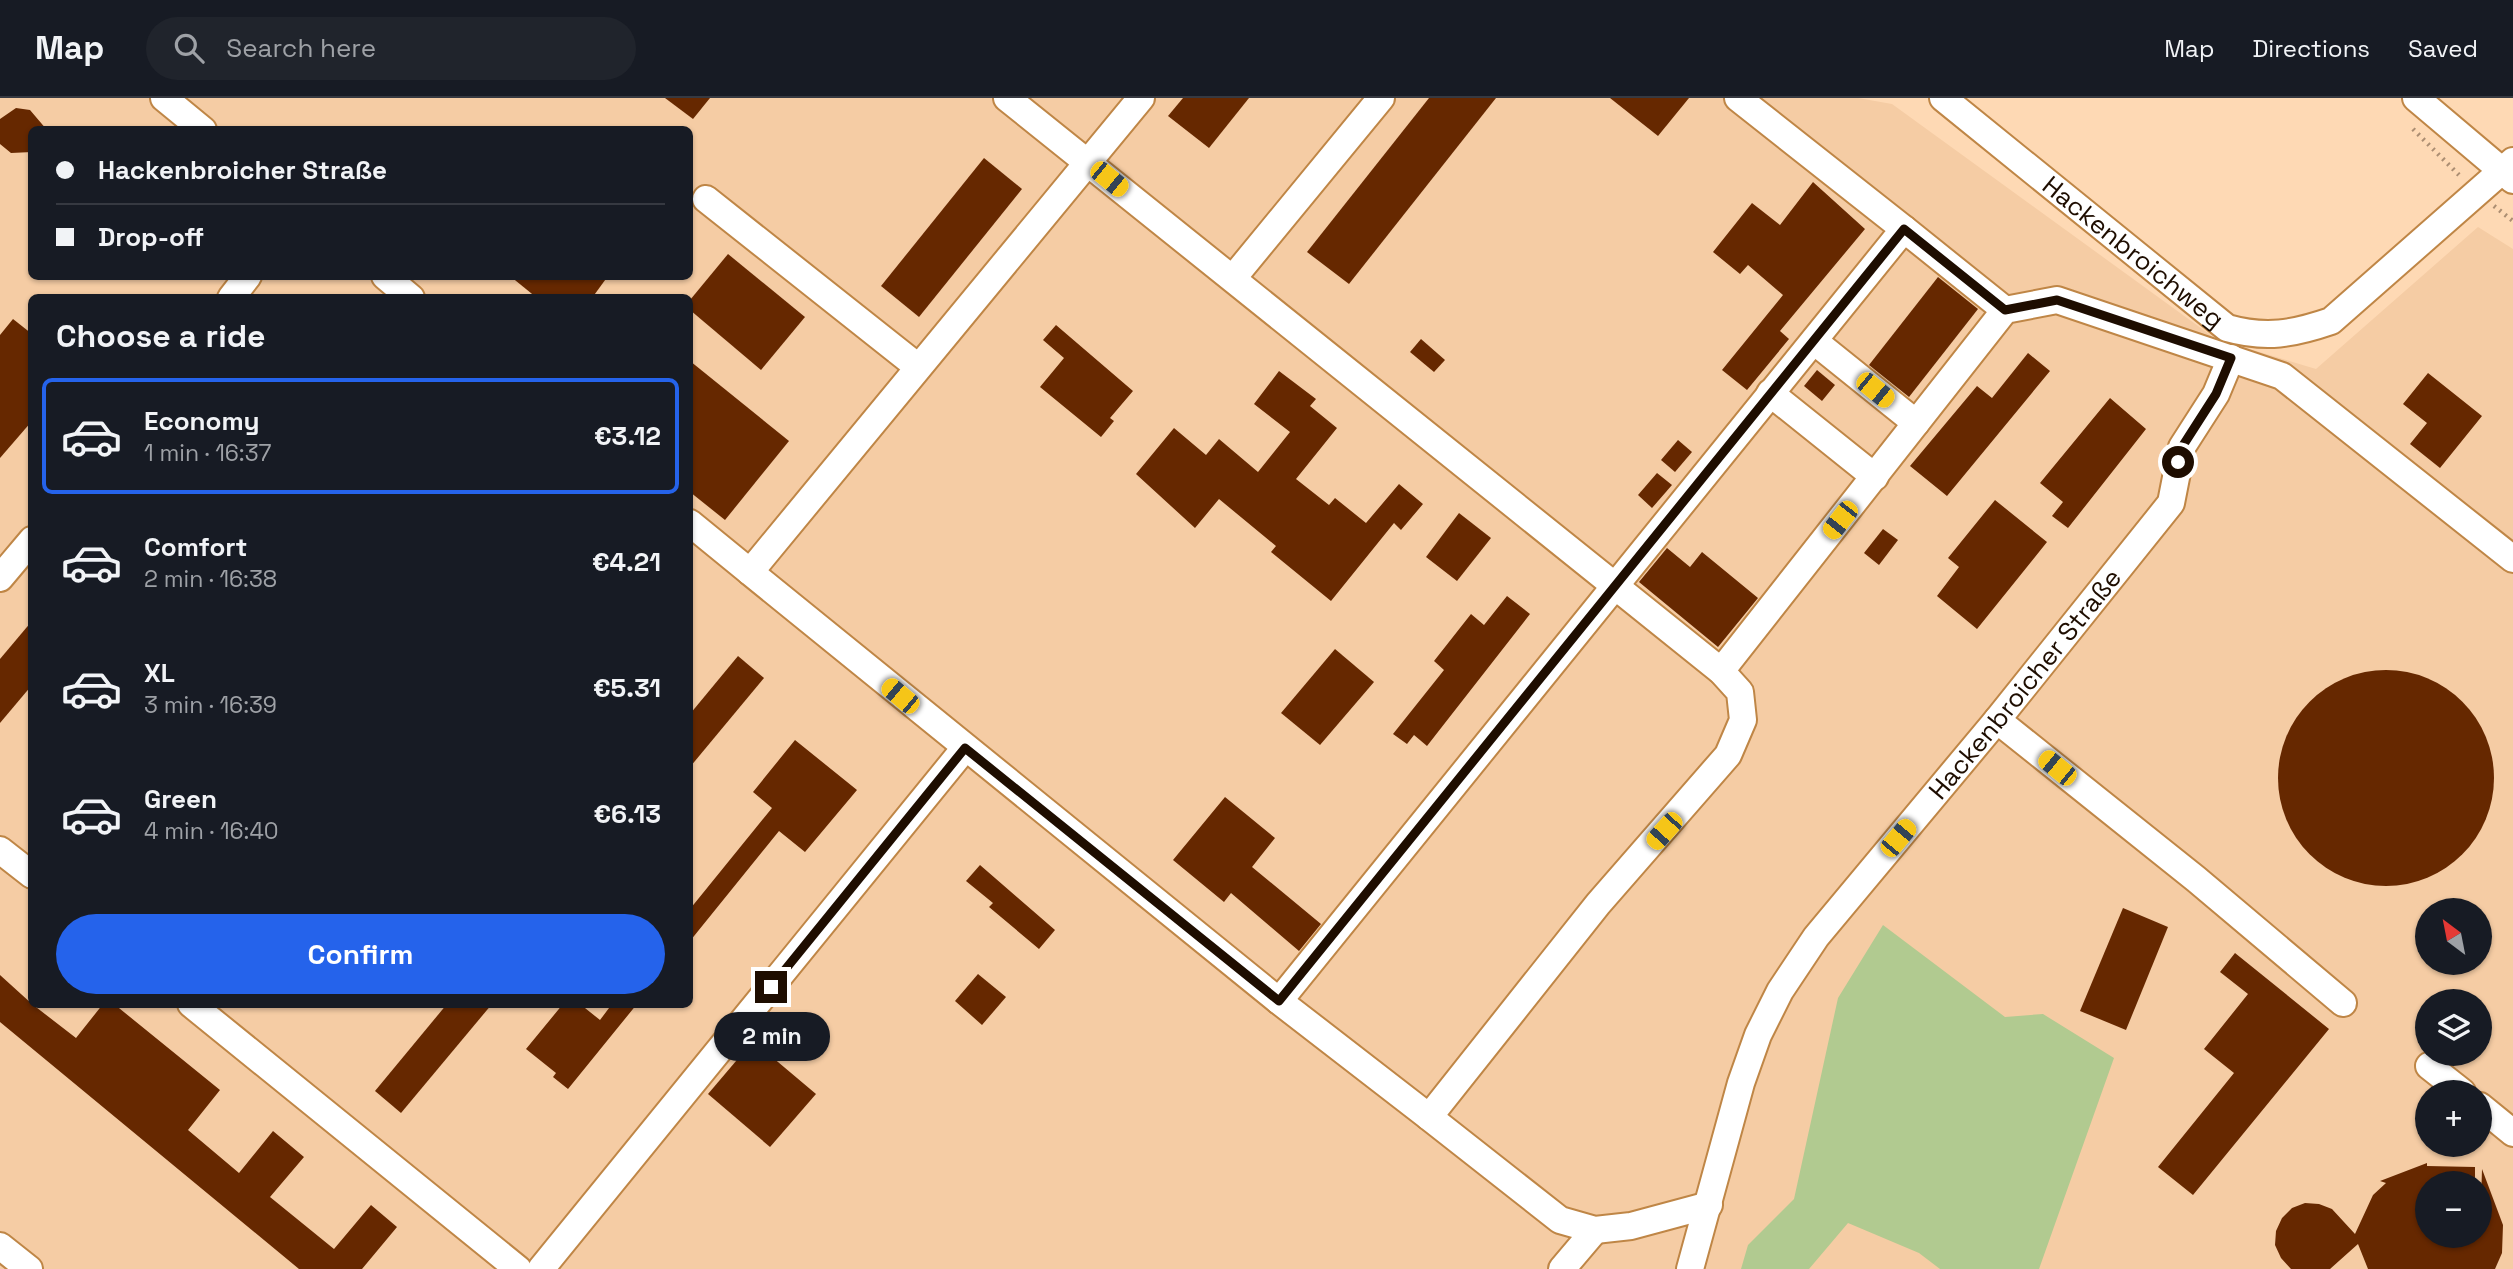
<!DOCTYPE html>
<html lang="en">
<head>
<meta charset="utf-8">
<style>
	body { margin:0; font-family:"Space Grotesk",sans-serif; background:#20242c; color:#f1f3f6; height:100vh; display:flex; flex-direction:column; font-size:26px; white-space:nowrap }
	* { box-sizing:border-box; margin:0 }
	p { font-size:23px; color:#9ea1a6 }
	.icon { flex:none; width:38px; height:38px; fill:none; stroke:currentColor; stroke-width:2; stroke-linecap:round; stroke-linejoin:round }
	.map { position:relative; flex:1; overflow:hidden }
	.side { position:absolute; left:28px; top:196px; width:665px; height:714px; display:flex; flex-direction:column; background:#171b24; border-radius:10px; box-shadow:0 2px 5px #0004 }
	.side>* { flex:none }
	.hud { position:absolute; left:28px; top:28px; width:665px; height:154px; border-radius:10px; box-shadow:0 2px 5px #0004; display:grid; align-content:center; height:154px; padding:0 28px; background:#171b24 }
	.needle { width:46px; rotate:328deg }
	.controls { position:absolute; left:2415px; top:800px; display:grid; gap:14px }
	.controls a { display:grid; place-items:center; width:77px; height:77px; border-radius:50%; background:#171b24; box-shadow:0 2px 5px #0004; font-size:35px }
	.end { position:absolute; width:32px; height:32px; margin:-16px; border:9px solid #1e0d00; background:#fff; box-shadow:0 0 0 4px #fff }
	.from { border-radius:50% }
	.bubble { position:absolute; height:49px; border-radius:24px; background:#171b24; box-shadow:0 2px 5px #0004; font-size:23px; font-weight:600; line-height:49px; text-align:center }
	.car { position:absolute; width:21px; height:42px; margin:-21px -10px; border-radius:9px; box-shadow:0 0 5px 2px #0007; background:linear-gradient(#f5c518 24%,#345 0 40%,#f5c518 0 76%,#345 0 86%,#f5c518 0) }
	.hud b { display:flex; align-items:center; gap:24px; height:66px; font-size:26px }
	.hud b+b { border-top:2px solid #363941 }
	.hud i { width:18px; height:18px; background:#f1f3f6 }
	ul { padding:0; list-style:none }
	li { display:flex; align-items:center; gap:21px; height:116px; margin:0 14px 10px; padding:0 14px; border:4px solid transparent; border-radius:10px }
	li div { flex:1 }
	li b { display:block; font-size:26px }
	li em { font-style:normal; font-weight:600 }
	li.current { border-color:#2563eb }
	li>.icon { width:63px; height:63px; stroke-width:1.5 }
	h2 { padding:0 28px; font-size:32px; line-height:84px }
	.primary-button { display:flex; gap:14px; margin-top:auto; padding:14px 28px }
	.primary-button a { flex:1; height:80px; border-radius:42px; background:#2563eb; color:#fff; font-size:28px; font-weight:600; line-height:80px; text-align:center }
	header { display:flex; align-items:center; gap:42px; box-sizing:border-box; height:98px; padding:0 35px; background:#171b24; border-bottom:2px solid #363941 }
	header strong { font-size:33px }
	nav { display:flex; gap:38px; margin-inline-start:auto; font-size:24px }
	.search { width:490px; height:63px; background:#20242c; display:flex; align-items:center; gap:18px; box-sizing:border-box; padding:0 24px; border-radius:38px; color:#9ea1a6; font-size:26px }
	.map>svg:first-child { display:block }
	.built { fill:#f5cca4; fill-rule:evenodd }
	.green { fill:#b1ca90 }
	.building { fill:#662800 }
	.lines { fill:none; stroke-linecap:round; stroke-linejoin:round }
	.minor-casing { stroke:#bf8646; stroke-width:30 }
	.path { stroke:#ac8e72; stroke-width:4.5; stroke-dasharray:2 5; stroke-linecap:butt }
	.minor { stroke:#fff; stroke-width:26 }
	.route { stroke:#1e0d00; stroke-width:9 }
	.labels { text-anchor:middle; stroke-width:7; stroke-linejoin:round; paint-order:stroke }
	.street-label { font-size:26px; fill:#1e0d00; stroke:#fff }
</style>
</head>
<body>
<header>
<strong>Map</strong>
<div class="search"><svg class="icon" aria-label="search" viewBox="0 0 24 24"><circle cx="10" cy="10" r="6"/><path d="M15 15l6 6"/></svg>Search here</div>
<nav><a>Map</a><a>Directions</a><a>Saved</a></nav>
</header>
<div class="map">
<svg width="2513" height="1171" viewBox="0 0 2513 1171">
	<rect width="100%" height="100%" fill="#fed9b4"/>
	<path class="built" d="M 0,0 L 1858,0 L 1892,6 L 2216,241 L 2316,271 L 2478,129 L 2513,151 L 2513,1171 L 0,1171 ZM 32,32 L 690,32 L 690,178 L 32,178 ZM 32,200 L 690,200 L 690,906 L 32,906 ZM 2427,812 L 2480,812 L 2480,864 L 2427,864 ZM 2427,903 L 2480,903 L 2480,956 L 2427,956 ZM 2427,994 L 2480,994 L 2480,1046 L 2427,1046 ZM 2427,1085 L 2480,1085 L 2480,1138 L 2427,1138 Z"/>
	<polygon class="green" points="1883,827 2005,919 2043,916 2114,960 2039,1171 1940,1171 1919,1155 1848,1125 1809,1171 1741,1171 1748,1147 1794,1101 1838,900"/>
	<g class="building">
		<polygon points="665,0 710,0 693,21"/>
		<polygon points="1183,0 1249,0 1209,50 1168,18"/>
		<polygon points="1429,0 1496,0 1349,186 1307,154"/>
		<polygon points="1610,0 1689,0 1658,38"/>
		<polygon points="16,10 30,12 47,32 32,32 32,54 11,55 0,46 0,21"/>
		<polygon points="984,60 1022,91 919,219 881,188"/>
		<polygon points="1813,84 1865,131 1780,233 1789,241 1747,292 1722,272 1783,197 1748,167 1740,176 1713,154 1752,105 1780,127"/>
		<polygon points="728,156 805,219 761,272 690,212 690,202"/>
		<polygon points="510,178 608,178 592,200 537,200"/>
		<polygon points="1938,179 1978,211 1909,299 1869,267"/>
		<polygon points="13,221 32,236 32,323 0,360 0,237"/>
		<polygon points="1056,227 1133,293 1110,320 1114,323 1101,339 1040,289 1064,260 1043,242"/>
		<polygon points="1421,241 1445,262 1434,274 1410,254"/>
		<polygon points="2028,255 2050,273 1947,398 1910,368 1977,288 1992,300"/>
		<polygon points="690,263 789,343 725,422 690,394"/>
		<polygon points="1817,272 1835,287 1822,303 1804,288"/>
		<polygon points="1279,273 1316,301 1310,308 1337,330 1296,381 1329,407 1335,400 1366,425 1399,386 1423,406 1401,432 1394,425 1331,503 1271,454 1276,448 1219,401 1195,430 1136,376 1174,330 1206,357 1219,341 1258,374 1290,334 1254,306"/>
		<polygon points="2428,275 2482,318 2440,370 2410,346 2427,325 2403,306"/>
		<polygon points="2110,300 2146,331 2068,430 2052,418 2063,404 2040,385"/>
		<polygon points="1678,342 1692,354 1675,374 1661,362"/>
		<polygon points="1657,375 1672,387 1652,410 1638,397"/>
		<polygon points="1995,402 2047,444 1977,531 1937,498 1959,469 1948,460"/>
		<polygon points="1459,415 1491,440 1457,483 1426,459"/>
		<polygon points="1883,431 1898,442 1879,467 1864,455"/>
		<polygon points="1667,450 1690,469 1702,454 1758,500 1718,549 1639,484"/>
		<polygon points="1507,498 1530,516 1427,648 1414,637 1407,646 1393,636 1444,572 1434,563 1471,516 1484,527"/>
		<polygon points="32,523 32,587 0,625 0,561"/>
		<polygon points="1335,551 1374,584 1320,647 1281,615"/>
		<polygon points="738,558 764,580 690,669 690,616"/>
		<circle cx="2386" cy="680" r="108"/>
		<polygon points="795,642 857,692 805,754 779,733 690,843 690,811 772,710 753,694"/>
		<polygon points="1225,699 1275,740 1252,769 1321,826 1299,853 1231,795 1224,804 1173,762"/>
		<polygon points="980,767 1055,832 1039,851 989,809 993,805 966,783"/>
		<polygon points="2123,810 2168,829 2126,932 2080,913"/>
		<polygon points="2235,855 2329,931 2193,1097 2158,1069 2234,975 2204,951 2248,896 2220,874"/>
		<polygon points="978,876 1006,899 982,927 955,903"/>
		<polygon points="0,877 32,906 76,940 103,906 114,906 220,992 188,1032 239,1075 273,1033 304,1059 270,1099 334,1151 371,1107 397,1129 362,1171 299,1171 0,924"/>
		<polygon points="447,906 492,906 401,1015 375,993"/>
		<polygon points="563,906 580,906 600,922 612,906 637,906 568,991 553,979 556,975 526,951"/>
		<polygon points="753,943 816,996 770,1049 708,996"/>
		<polygon points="2427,1065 2427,1068 2475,1069 2475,1085 2427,1085 2427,1138 2480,1138 2482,1071 2503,1127 2502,1155 2495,1171 2368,1171 2358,1146 2330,1171 2291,1171 2281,1160 2275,1147 2276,1133 2282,1120 2292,1110 2305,1105 2319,1106 2332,1111 2355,1136 2373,1097 2386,1085 2380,1083"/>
	</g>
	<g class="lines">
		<defs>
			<g id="minor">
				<polyline points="164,0 203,32"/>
				<path id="s1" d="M 1943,0 L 2227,230 C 2266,241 2293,236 2331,223 L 2513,63"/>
				<polyline points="2416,0 2513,82"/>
				<polyline points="706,101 918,269"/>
				<polyline points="1904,131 2005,212"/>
				<polyline points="385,178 411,200"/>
				<polyline points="1233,180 1381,0"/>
				<polyline points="231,200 248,178"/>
				<polyline points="1814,243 1916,325"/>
				<polyline points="1770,295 1875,379"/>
				<polyline points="690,425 750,474 1141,0"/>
				<polyline points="750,474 1279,903 1429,1019 1598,806 1728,657 1743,622 1740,594 1721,573 1007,0"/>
				<polyline points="0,480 32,442"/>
				<polyline points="1721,573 2005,212 2057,202 2282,278 2513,461"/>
				<polyline points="1997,622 2196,781 2343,905"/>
				<polyline points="0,752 32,777"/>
				<polyline points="1279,903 1904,131 1738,0"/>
				<polyline points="191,906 518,1171"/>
				<polyline points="2429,968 2462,994"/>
				<polyline points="2480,1008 2513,1035"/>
				<polyline points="1429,1019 1560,1122 1595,1132 1631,1128 1709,1107"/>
				<polyline points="0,1148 29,1171"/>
				<polyline points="541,1171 965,650"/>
				<polyline points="1562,1171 1595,1132"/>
				<path id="s2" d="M 1690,1171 L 1741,985 L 1758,937 L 1780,893 L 1816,839 L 1997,622 L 2171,405 L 2182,349 L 2216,296 L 2231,260"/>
			</g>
		</defs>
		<use href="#minor" class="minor-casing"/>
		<g class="path">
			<polyline points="2413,31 2461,79"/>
			<polyline points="2494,108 2513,123"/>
		</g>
		<use href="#minor" class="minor"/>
	</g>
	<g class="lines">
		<polyline class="route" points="771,889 965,650 1279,903 1904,131 2005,212 2057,202 2231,260 2216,296 2182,349 2178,364"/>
	</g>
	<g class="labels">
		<g class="street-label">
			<text dy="9" stroke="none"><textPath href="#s1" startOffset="245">Hackenbroichweg</textPath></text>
			<text dy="9" stroke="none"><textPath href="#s2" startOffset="686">Hackenbroicher Straße</textPath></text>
		</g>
	</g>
</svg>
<div class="controls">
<a><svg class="needle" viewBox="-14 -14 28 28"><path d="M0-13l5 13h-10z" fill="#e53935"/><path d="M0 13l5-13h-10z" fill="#9ea1a6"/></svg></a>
<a><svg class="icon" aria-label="layers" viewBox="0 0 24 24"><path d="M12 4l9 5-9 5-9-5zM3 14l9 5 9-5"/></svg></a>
<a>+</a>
<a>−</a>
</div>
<i class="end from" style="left:2178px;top:364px"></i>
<i class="end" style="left:771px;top:889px"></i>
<div class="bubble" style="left:714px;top:914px;width:116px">2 min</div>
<i class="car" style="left:1109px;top:81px;rotate:129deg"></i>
<i class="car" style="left:1875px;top:292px;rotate:129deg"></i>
<i class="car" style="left:1840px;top:422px;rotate:218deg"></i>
<i class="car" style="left:900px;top:598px;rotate:310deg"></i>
<i class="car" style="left:2057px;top:670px;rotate:309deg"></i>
<i class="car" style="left:1664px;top:733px;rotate:222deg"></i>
<i class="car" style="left:1898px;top:740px;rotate:40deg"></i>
<div class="hud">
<b><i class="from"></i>Hackenbroicher Straße</b>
<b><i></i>Drop-off</b>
</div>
<section class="side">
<h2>Choose a ride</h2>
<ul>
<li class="current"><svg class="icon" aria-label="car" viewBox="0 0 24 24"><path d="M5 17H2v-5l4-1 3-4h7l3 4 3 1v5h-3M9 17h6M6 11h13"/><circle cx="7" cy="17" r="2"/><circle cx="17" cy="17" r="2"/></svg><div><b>Economy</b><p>1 min · 16:37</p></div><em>€3.12</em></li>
<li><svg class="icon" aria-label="car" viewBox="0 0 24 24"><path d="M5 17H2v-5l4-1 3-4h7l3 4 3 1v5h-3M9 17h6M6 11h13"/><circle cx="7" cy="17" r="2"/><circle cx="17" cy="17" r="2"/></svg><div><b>Comfort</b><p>2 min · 16:38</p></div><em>€4.21</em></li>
<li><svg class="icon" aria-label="car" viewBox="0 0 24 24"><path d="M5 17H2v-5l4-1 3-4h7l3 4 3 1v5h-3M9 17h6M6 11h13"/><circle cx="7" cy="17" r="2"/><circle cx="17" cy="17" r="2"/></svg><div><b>XL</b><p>3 min · 16:39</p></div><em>€5.31</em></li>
<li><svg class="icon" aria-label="car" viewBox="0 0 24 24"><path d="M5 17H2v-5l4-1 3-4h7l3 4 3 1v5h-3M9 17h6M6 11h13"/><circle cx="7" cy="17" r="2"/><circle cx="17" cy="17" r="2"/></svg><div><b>Green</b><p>4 min · 16:40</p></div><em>€6.13</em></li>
</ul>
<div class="primary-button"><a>Confirm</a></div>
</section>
</div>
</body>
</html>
